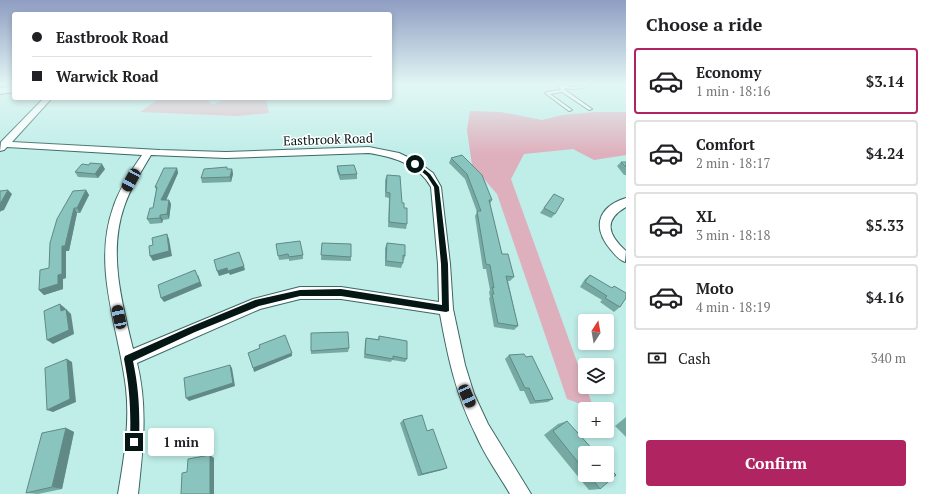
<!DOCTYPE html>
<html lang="en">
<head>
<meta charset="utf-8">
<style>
	body { margin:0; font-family:"PT Serif",serif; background:#f6f6f6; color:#202124; height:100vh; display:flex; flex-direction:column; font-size:15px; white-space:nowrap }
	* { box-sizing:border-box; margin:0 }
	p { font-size:13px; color:#757577 }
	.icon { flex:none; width:22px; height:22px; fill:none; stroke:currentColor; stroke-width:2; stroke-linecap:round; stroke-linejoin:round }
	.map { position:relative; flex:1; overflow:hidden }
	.details { display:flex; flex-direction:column; background:#fff; width:300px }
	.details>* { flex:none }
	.hud { position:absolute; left:12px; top:12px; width:380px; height:88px; border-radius:4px; box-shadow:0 2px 6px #0003; display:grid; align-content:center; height:88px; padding:0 20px; background:#fff }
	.needle { width:26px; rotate:11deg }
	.fabs { position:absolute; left:578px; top:314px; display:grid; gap:8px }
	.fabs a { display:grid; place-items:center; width:36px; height:36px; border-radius:4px; background:#fff; box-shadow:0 2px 6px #0003; font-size:20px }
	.end { position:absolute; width:18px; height:18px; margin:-9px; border:5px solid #051715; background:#fff; box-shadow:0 0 0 2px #fff }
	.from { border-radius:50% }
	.bubble { position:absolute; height:28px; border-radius:4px; background:#fff; box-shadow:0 2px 6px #0003; font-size:13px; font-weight:800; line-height:28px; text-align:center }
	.car { position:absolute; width:12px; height:24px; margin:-12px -6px; border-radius:5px; box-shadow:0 0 3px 1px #0007; background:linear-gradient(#222 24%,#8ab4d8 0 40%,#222 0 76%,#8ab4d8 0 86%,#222 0) }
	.hud b { display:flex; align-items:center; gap:14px; height:38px; font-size:15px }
	.hud b+b { border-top:1px solid #e0e0e0 }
	.hud i { width:10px; height:10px; background:#202124 }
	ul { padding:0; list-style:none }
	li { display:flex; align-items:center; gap:12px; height:66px; margin:0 8px 6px; padding:0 12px; border:2px solid #e0e0e0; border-radius:4px }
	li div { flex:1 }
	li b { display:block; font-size:15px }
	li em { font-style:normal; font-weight:800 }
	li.active { border-color:#b02461 }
	li>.icon { width:36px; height:36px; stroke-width:1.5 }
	h2 { padding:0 20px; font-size:18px; line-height:48px }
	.pay { display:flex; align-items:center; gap:10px; height:44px; padding:0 20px; font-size:15px }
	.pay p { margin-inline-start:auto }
	.action { display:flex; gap:8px; margin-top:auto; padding:8px 20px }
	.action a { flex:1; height:46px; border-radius:4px; background:#b02461; color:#fff; font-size:16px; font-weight:800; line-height:46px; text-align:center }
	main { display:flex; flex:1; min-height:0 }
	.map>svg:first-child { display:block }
	.green { fill:#deb0bd }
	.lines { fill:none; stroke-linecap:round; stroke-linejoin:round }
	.service-casing { stroke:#3c6763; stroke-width:2 }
	.minor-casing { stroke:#3c6763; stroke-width:2 }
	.tertiary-casing { stroke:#3c6763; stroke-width:2 }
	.service { fill:#fff; fill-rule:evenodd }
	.minor { fill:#fff; fill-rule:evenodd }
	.tertiary { fill:#fff; fill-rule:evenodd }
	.wall { fill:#77a9a3 }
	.shaded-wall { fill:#618985 }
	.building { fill:#8ac4be; stroke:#618985 }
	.route { fill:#051715 }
	.labels { text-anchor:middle; stroke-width:3; stroke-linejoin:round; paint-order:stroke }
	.street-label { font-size:13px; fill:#051715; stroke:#fff }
</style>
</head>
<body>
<main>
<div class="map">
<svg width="626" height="494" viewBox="0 0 626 494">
	<rect width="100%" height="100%" fill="#bfede8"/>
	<g class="green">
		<polygon points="160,98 206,98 213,105 226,98 264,98 266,100 269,113 237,116 140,112"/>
		<polygon points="470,111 501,112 542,120 562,115 596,112 626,112 626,155 594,160 573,149 524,154 511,179 594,409 567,399 497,194 472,165 467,130"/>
	</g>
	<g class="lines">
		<defs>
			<path id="service" d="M 555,84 C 562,84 568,87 575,87 C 581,87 586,84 592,84 C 582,89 574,90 564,88 L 565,90 L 592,109 L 589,110 L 562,92 L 550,94 L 572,110 L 569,111 L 545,93 L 547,92 L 561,90 L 559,86 Z"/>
			<g id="minor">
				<path d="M 44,98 L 52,98 L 12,142 L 160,150 L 226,152 L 369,147 L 399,153 L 418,162 L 433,173 L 441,187 L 450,264 L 453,309 L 465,365 L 474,394 L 488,424 L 531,494 L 510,494 C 499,475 485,456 476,435 C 456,395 448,358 440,314 L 341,299 L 300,299 L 260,309 L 137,363 C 148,407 143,449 138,494 L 118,494 C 124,459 130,424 126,388 C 119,328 92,268 113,208 C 119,189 131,171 142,155 L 7,147 L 4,150 L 0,151 L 1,142 ZM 369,153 C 394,157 418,164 431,187 L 438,264 L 439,302 L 341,287 L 300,287 L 253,299 L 133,349 C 122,303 108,253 124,207 C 130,188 141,172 151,155 L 226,158 Z"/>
				<path d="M 626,198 L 626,207 C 603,220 608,235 626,251 L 625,262 C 619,260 615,255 611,250 C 592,228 597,207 626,198 Z"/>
			</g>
			<polygon id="tertiary" points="14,86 14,92 0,94 0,88"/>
		</defs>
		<use href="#service" class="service-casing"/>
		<use href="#minor" class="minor-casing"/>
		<use href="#tertiary" class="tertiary-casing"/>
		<use href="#service" class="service"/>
		<use href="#minor" class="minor"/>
		<use href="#tertiary" class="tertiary"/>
	</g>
	<g class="wall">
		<polygon points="451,158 492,200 490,204 502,254 514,277 510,281 508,281 518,326 514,330 494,327 489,298 490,297 489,292 490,290 486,269 483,269 475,216 477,212 465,179 449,163"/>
		<polygon points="621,162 626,162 626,175 624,175 617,166"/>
		<polygon points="337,166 357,174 357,179 340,180 337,171"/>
		<polygon points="227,167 227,169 232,169 233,174 231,182 202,183 201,178"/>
		<polygon points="177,168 178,173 166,200 169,200 171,204 169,219 163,220 162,223 150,224 147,219 153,208 156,190 155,187"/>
		<polygon points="105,169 98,178 78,177 75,172"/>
		<polygon points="387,175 404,208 407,224 406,229 388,227 389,198 385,197 385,180"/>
		<polygon points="86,190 89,195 80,213 77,213 69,251 66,251 66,278 63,279 63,289 44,295 39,290 49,268 50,243"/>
		<polygon points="554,194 555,214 551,218 540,213"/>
		<polygon points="322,243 351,257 351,261 321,260"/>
		<polygon points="387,243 405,256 404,260 403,260 403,263 401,268 385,266 385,248"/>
		<polygon points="276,244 303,255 303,259 289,261 289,259 279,260"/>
		<polygon points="590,275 611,288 614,286 620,307 614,312 600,302 602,300 580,287 585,279"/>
		<polygon points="311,333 349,348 348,352 311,354"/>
		<polygon points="379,336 407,359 405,362 392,360 391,362 364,358 365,341 366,338 378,339"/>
		<polygon points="509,355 526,357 553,399 548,402 530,404 524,391 520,391 505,359"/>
		<polygon points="626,417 626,437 615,426"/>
		<polygon points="403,420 427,431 447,468 442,470 418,476 400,423"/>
		<polygon points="567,421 585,453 585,475 607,475 600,489 589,490 544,435 558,424"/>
		<polygon points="66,428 74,432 62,489 38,494 26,493"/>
	</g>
	<g class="shaded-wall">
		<polygon points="102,164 105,169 98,178 95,174"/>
		<polygon points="177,168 178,173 164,205 161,200"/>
		<polygon points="232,169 233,174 231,182 230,177"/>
		<polygon points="8,190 12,194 4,210 1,211 0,212 0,204"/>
		<polygon points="86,190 89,195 80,213 77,208"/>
		<polygon points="169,200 171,204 169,219 167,214"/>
		<polygon points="74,208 77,213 69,251 66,251 66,278 63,279 63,289 44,295 39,290 58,275 62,246"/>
		<polygon points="160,215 163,220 162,223 160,218"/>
		<polygon points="167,234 169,239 172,256 153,261 150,256"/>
		<polygon points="244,266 245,270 230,275 229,273 219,276 217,271 227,268"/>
		<polygon points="198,275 202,286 164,302 161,298"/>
		<polygon points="60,304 65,308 66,316 61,311"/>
		<polygon points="66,309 71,314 74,334 53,344 47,340"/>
		<polygon points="292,353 292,356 254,372 253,368"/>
		<polygon points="67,359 72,362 76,402 53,412 47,410"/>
		<polygon points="230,365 232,368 235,386 189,401 186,398"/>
		<polygon points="66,428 74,432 62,489 52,487"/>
		<polygon points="210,455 214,458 214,494 210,494"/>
		<polygon points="447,468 442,470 418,476 422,474"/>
	</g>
	<g class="building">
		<polygon points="462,155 482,175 492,200 489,200 502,254 508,254 514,277 506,276 518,326 498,323 492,294 494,294 492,287 494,288 490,265 486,264 477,211 481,211 467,174 451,158"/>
		<polygon points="621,162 626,162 626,167"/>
		<polygon points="90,163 102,164 95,174 75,172 82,164 89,165"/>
		<polygon points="354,165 357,174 340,175 337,166"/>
		<polygon points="227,167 227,169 232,169 230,177 201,178 204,169"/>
		<polygon points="164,168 177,168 161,200 169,200 167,214 160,215 160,218 147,219 150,208 153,208 157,187 155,187"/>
		<polygon points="387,175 400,176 402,203 404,203 404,208 407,208 407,224 389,222 390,193 386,192"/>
		<polygon points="8,190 0,204 0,191"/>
		<polygon points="86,190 77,208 74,208 65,246 62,246 62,274 58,275 58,284 39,290 40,270 49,268 50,243 57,219 73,191"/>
		<polygon points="554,194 564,199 555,214 544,208"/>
		<polygon points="167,234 169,251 150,256 149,246 153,245 152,238"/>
		<polygon points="300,241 303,255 289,257 288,254 278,256 276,244"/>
		<polygon points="322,243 351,244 351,257 321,255"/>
		<polygon points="387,243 405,245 405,256 403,255 403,263 386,261"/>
		<polygon points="239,252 244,266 228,271 227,268 217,271 214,260"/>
		<polygon points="195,270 200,282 161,298 158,285"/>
		<polygon points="590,275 612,288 614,286 626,293 626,298 620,307 605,298 607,296 585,282"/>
		<polygon points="60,304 61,311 66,309 69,330 47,340 44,311"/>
		<polygon points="348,332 349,348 311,351 311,333"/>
		<polygon points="285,335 292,353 253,368 248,353 260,348 259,345"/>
		<polygon points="379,336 407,341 407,359 393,356 393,359 365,354 366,338 379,340"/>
		<polygon points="524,354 526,357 532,356 553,399 535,401 529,388 525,388 509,355"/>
		<polygon points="67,359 70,399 47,410 45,368"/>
		<polygon points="230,365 233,383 186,398 184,378"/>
		<polygon points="422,415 427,431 433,429 447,468 422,474 403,420"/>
		<polygon points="567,421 596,453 585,453 585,471 553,431"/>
		<polygon points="66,428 52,487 26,493 42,433"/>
		<polygon points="210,455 210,494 181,494 182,473 187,472 188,459"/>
		<polygon points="607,465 616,475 600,489 589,475 607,475"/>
	</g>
	<linearGradient id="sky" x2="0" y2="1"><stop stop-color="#8f9dc2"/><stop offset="0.55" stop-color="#e2f7f5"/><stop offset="1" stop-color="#e2f7f5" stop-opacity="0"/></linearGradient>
	<rect width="626" height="154" fill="url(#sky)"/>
	<path class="route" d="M 414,163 L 417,163 L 430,174 L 439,187 L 448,264 L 449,311 L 446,312 L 341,296 L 300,296 L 259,306 L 195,332 L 133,361 C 139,389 140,413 139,442 L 138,445 L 134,447 L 131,445 L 130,442 C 131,412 130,389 124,359 L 125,356 L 190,327 L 255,300 L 300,290 L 341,289 L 442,305 L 441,264 L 434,187 L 427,176 L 414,165 Z"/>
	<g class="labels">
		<g class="street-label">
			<text transform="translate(328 139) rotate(-2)" y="5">Eastbrook Road</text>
		</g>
	</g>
</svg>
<div class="fabs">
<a><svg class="needle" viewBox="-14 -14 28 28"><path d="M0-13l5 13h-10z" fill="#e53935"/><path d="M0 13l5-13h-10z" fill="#757577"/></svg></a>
<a><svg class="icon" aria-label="layers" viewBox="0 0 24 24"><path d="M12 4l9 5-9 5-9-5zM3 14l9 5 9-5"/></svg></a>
<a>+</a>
<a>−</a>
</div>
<i class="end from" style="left:415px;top:164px"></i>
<i class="end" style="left:134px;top:442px"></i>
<div class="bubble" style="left:148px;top:428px;width:66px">1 min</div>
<i class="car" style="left:131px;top:180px;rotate:209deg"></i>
<i class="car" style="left:119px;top:317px;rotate:348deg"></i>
<i class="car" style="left:467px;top:396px;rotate:156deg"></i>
<div class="hud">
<b><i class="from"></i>Eastbrook Road</b>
<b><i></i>Warwick Road</b>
</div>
</div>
<section class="details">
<h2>Choose a ride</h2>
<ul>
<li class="active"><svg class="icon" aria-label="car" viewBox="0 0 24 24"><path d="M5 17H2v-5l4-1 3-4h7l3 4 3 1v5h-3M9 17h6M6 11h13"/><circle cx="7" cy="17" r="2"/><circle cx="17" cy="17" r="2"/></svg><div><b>Economy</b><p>1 min · 18:16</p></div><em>$3.14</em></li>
<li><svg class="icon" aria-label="car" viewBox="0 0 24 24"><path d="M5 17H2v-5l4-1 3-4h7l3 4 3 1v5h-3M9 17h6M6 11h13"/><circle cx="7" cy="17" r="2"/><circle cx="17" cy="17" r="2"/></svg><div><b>Comfort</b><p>2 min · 18:17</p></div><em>$4.24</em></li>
<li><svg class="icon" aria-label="car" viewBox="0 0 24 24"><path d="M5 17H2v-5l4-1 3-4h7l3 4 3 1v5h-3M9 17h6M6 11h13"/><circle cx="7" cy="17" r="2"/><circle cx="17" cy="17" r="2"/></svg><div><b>XL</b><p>3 min · 18:18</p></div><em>$5.33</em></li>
<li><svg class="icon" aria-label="car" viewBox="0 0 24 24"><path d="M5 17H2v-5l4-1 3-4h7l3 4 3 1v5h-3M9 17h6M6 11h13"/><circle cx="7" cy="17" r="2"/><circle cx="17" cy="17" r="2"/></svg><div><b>Moto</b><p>4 min · 18:19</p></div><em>$4.16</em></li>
</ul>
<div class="pay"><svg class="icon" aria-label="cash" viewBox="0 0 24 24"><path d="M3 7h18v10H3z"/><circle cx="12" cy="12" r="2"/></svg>Cash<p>340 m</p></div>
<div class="action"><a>Confirm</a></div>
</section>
</main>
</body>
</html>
